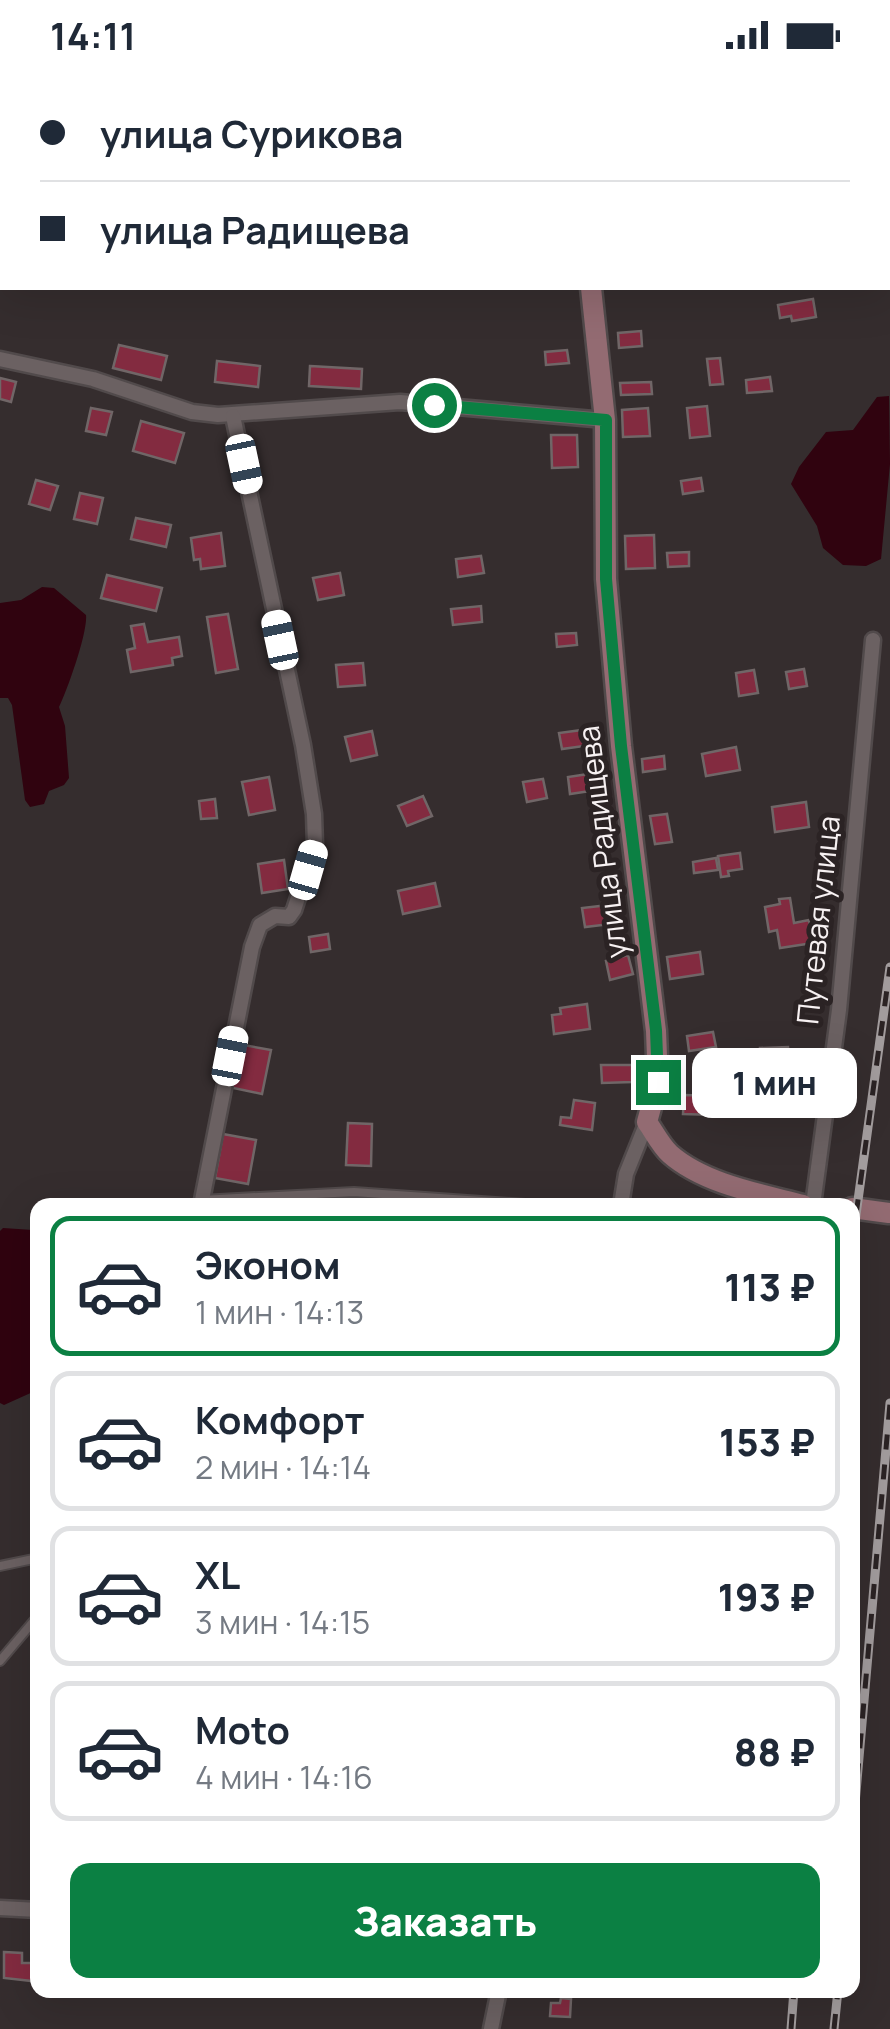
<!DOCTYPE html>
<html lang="ru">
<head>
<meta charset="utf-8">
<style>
	body { margin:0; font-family:Manrope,sans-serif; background:#f6f6f7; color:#1f2937; height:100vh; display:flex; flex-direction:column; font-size:38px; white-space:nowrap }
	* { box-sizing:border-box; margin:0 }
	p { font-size:32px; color:#747a83 }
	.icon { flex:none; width:55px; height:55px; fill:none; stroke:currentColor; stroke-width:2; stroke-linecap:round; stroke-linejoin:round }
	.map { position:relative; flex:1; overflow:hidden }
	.drawer { position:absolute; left:30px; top:1128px; width:830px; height:800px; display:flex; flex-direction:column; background:#fff; border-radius:20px; box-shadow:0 10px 40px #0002 }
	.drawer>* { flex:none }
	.hud { position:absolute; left:0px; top:0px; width:890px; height:220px; box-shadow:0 10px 40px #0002; display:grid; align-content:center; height:220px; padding:0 40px; background:#fff }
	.end { position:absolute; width:45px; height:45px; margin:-22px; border:12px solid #0b8043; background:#fff; box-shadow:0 0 0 5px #fff }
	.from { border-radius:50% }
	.bubble { position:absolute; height:70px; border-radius:20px; background:#fff; box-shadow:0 10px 40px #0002; font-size:32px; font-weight:800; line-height:70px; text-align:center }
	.car { position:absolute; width:30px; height:60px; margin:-30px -15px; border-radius:12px; box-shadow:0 0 8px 2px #0007; background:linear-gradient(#fff 24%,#345 0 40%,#fff 0 76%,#345 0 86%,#fff 0) }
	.hud b { display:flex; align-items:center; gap:35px; height:95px; font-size:38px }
	.hud b+b { border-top:2px solid #e0e1e3 }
	.hud i { width:25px; height:25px; background:#1f2937 }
	ul { padding:18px 0 0; list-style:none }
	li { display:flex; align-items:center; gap:30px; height:140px; margin:0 20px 15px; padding:0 20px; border:5px solid #e0e1e3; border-radius:20px }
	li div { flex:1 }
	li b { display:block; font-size:38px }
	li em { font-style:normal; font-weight:800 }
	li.active { border-color:#0b8043 }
	li>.icon { width:90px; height:90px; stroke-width:1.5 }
	.button { display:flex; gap:20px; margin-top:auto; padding:20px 40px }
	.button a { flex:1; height:115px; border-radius:20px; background:#0b8043; color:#fff; font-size:40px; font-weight:800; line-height:115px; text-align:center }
	.status { display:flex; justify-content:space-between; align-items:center; height:70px; padding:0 50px; background:#fff; direction:ltr }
	.status svg { height:28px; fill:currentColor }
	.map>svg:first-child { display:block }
	.water { fill:#30030f }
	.building { fill:#832b40; stroke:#706667; stroke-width:2.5 }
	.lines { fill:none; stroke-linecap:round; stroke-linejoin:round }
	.lane-casing { stroke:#514a4b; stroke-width:12 }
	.street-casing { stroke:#514a4b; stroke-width:19 }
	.secondary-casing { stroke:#514a4b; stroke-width:25 }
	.lane { stroke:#6b6162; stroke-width:8 }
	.street { stroke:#6b6162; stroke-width:14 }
	.secondary { stroke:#936b72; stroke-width:20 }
	.rail-casing { stroke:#a29c9d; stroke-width:9 }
	.rail { stroke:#2b2324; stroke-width:5; stroke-dasharray:15; stroke-linecap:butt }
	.route { stroke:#0b8043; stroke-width:12 }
	.labels { text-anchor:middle; stroke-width:10; stroke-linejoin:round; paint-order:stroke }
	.street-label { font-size:30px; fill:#f7f1f2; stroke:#2b2324 }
</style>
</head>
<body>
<div class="status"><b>14:11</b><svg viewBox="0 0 49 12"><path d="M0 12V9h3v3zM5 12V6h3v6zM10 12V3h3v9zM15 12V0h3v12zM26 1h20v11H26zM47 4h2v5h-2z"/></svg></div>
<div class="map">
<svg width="890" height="1959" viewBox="0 0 890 1959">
	<rect width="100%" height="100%" fill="#352d2e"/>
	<g class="water">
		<polygon points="889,326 890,394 881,489 866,496 843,495 823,478 817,456 791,414 799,397 826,362 853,360 877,327"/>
		<path d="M 42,517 L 54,518 L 86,545 C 88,562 67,621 59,637 L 65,656 L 69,708 L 64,715 L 49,721 L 44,734 L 30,737 L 25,730 L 12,635 L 8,628 L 0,628 L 0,533 L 21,530 Z"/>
		<polygon points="3,1158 33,1160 38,1173 35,1321 4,1335 0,1333 0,1161"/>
	</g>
	<g class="building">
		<polygon points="813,229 816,247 792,251 791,246 780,248 778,235"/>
		<polygon points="641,261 642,276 619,278 618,263"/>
		<polygon points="119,275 167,286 161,310 113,298"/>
		<polygon points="567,280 569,293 546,295 545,282"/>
		<polygon points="720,288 723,314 710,315 707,289"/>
		<polygon points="217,291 260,296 258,317 215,312"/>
		<polygon points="310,296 362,299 361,319 309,316"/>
		<polygon points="770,307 772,321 747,323 746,310"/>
		<polygon points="0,308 16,312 11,332 0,329"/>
		<polygon points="651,312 652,324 621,325 620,313"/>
		<polygon points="707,336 710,366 690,368 687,338"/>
		<polygon points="91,338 112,342 106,365 86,361"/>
		<polygon points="648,338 650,366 623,367 622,340"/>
		<polygon points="141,351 184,363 175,393 133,381"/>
		<polygon points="551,365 577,365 578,397 552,398"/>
		<polygon points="701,408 703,421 683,424 681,411"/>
		<polygon points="36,410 58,416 50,440 29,434"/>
		<polygon points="80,423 103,428 97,454 74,449"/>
		<polygon points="136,448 171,455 166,477 131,469"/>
		<polygon points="221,463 225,496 201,499 200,489 194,490 191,468"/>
		<polygon points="654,465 655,498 626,499 625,466"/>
		<polygon points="689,482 689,496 668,497 667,483"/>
		<polygon points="481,486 484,503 458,507 456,489"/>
		<polygon points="340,503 344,525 318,530 313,508"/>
		<polygon points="107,505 162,518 156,541 101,528"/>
		<polygon points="481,536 482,552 453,555 451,539"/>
		<polygon points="228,544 238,599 216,603 207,547"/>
		<polygon points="144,554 148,572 179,567 182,586 172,588 173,595 131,602 127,580 135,578 131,556"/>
		<polygon points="576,563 577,575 557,577 556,564"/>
		<polygon points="363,593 365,615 338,617 336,595"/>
		<polygon points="804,599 807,616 789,619 786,602"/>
		<polygon points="754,600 758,623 739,626 736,603"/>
		<polygon points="582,660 584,676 562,679 559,663"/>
		<polygon points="372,661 377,685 351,691 345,667"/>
		<polygon points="736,677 740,700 706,706 702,684"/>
		<polygon points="664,686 665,699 643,702 642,689"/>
		<polygon points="595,703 597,720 570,724 568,707"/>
		<polygon points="269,707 275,740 249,745 242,712"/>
		<polygon points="543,709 547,728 527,732 523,712"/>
		<polygon points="423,726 432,746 407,756 398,736"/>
		<polygon points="215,729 217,748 201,749 199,731"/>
		<polygon points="806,732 809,757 775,762 772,737"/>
		<polygon points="667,744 672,772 655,774 650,746"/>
		<polygon points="740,783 742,799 728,801 729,806 721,807 718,786"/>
		<polygon points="716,788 718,800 694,803 693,792"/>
		<polygon points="284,790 288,819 262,823 258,794"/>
		<polygon points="435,813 440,836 403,844 398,821"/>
		<polygon points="790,828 794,853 809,850 813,873 780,878 777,860 769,862 765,837 780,834 779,829"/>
		<polygon points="609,835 611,854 585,857 582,838"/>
		<polygon points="328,864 330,879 311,882 309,867"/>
		<polygon points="700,882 703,904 670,909 667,887"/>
		<polygon points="628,885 633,904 610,910 606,891"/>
		<polygon points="587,934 590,959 554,964 552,945 561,944 560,938"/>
		<polygon points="713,962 716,977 689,981 687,966"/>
		<polygon points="238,974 271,980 262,1024 229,1017"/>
		<polygon points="788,977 790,998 761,1000 760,978"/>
		<polygon points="601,995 632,995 632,1012 602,1013"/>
		<polygon points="684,1025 716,1026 715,1045 683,1044"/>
		<polygon points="574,1030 595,1033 592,1060 560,1055 561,1047 571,1048"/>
		<polygon points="348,1053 372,1054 371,1096 346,1095"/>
		<polygon points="223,1064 256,1070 248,1114 215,1108"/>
		<polygon points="4,1882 22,1883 22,1893 33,1893 32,1911 4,1908"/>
		<polygon points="561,1928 571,1929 570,1947 550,1946 551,1933 560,1933"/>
	</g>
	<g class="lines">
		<defs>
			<g id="lane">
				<polyline points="201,1130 354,1122 539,1135"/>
				<polyline points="0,1496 38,1488"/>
				<polyline points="0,1591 38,1546"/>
			</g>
			<g id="street">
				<polyline points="0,289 93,309 192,342 218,345 400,332 605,350"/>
				<polyline points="201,1135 252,877 260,855 275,846 289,847 294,840 315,775 314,744 303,675 233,346"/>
				<polyline points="621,1135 626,1104 647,1052"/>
				<polyline points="813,1135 839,940 873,570"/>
				<polyline points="0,1838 38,1840"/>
				<polyline points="491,1959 499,1920"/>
			</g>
			<g id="secondary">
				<polyline points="562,0 563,2"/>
				<path d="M 591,218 L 605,350 L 606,509 L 621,676 L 656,961 L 658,1012 L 647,1052 C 654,1062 661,1076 670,1084 C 704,1114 761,1124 803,1135"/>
				<polyline points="852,1138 889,1143"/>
			</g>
		</defs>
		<use href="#lane" class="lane-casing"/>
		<use href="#street" class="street-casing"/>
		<use href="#secondary" class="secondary-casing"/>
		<use href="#lane" class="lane"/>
		<use href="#street" class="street"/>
		<use href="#secondary" class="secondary"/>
		<defs>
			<g id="rail">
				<polyline points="852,1174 890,897"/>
				<polyline points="852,1768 890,1333"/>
				<polyline points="791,1959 794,1920"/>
				<polyline points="834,1959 838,1920"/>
			</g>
		</defs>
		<use href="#rail" class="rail-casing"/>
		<use href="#rail" class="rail"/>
	</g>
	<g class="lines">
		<polyline class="route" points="434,335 606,350 606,509 621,676 656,960 658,1012"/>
	</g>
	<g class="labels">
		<g class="street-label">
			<text transform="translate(603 772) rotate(-97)" y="10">улица Радищева</text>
			<text transform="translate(819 850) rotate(-84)" y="10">Путевая улица</text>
		</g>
	</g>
</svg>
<i class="end from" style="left:434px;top:335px"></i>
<i class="end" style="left:658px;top:1012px"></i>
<div class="bubble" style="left:692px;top:978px;width:165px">1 мин</div>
<i class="car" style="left:244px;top:394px;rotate:168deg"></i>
<i class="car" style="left:280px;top:570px;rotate:348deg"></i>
<i class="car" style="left:308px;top:800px;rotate:16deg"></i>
<i class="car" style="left:230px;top:986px;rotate:11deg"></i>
<div class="hud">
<b><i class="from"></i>улица Сурикова</b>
<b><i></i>улица Радищева</b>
</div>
<section class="drawer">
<ul>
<li class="active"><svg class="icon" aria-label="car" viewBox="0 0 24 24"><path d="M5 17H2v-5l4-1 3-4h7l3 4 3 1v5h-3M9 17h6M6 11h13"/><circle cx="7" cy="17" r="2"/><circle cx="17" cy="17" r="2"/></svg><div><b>Эконом</b><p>1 мин · 14:13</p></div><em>113 ₽</em></li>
<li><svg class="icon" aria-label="car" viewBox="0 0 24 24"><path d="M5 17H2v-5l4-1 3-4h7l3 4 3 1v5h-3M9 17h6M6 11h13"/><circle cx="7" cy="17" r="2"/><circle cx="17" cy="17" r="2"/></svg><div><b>Комфорт</b><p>2 мин · 14:14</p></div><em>153 ₽</em></li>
<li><svg class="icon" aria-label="car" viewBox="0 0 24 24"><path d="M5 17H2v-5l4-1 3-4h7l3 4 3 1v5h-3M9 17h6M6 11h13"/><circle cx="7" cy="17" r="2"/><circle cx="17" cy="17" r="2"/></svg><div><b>XL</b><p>3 мин · 14:15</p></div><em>193 ₽</em></li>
<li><svg class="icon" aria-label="car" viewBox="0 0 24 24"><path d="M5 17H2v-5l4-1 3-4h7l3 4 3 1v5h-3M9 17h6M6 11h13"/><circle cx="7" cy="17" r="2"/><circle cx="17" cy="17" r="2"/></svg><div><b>Moto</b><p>4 мин · 14:16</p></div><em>88 ₽</em></li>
</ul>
<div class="button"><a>Заказать</a></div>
</section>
</div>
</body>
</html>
